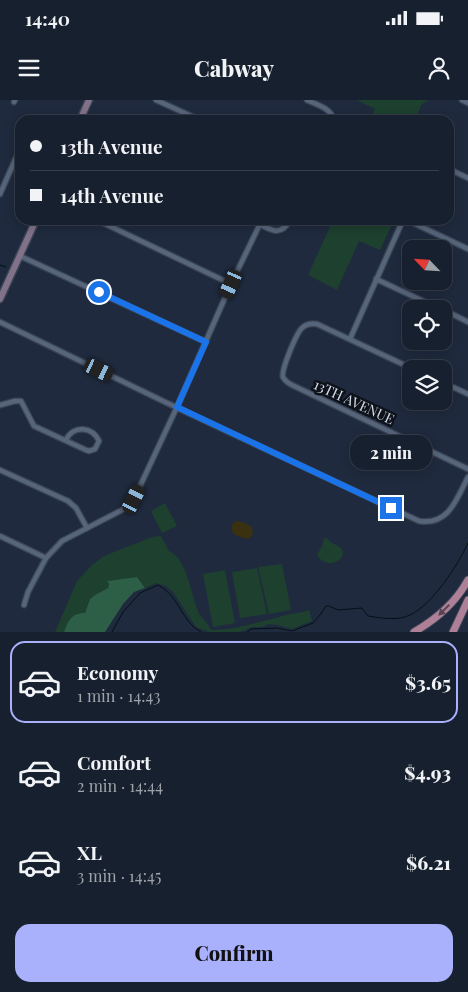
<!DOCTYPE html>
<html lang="en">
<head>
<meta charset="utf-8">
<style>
	body { margin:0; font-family:"Playfair Display",serif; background:#202836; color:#f1f3f6; height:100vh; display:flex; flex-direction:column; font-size:19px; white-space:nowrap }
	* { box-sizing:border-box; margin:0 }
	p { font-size:16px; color:#9ea3aa }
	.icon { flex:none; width:28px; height:28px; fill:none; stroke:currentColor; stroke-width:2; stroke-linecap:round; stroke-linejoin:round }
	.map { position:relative; height:532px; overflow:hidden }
	.details { display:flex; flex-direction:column; background:#17202e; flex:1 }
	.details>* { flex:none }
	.hud { position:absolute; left:15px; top:15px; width:439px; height:110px; border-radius:15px; box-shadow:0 2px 12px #0003,0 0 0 1px #363e4a; display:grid; align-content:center; height:110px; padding:0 15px; background:#17202e }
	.needle { width:32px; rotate:295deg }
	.tools { position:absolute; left:402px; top:140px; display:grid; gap:10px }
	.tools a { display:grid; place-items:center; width:50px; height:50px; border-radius:10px; background:#17202e; box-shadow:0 2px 12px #0003,0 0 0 1px #363e4a; font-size:25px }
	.end { position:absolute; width:22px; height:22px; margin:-11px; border:6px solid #1a73e8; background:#fff; box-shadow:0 0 0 2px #fff }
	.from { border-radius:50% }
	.bubble { position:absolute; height:35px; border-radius:15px; background:#17202e; box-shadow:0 2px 12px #0003,0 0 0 1px #363e4a; font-size:16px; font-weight:800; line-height:35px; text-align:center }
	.car { position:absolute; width:15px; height:30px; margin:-15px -8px; border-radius:6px; box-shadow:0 0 4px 1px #0007; background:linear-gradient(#222 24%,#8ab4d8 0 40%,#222 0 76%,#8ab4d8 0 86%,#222 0) }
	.hud b { display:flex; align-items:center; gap:18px; height:48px; font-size:19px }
	.hud b+b { border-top:1px solid #363e4a }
	.hud i { width:12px; height:12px; background:#f1f3f6 }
	ul { padding:9px 0 0; list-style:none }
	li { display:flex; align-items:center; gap:15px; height:82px; margin:0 10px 8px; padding:0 5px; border:2px solid transparent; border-radius:15px }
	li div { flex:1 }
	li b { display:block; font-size:19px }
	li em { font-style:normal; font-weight:800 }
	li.on { border-color:#a9b0fc }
	li>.icon { width:45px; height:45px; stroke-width:1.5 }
	.action { display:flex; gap:10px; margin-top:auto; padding:10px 15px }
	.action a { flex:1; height:58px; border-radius:15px; background:#a9b0fc; color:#111; font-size:20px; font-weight:800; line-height:58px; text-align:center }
	.status { display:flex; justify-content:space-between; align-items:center; height:35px; padding:0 25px; background:#17202e; direction:ltr }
	.status svg { height:14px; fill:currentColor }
	header { display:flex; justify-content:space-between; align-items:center; height:65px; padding:0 15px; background:#17202e; font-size:22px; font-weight:800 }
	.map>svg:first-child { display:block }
	.green { fill:#1d402f }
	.forest { fill:#2d5e46 }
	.sand { fill:#3a3111 }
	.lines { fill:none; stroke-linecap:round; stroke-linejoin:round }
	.stream { stroke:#011214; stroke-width:1 }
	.street-casing { stroke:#394454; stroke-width:7 }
	.secondary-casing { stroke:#394454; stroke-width:9 }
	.primary-casing { stroke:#394454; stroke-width:9 }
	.street { stroke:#57657b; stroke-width:4.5 }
	.secondary { stroke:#827289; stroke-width:6 }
	.primary { stroke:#ad8097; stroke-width:7 }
	.oneway { fill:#564453 }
	.route { stroke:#1a73e8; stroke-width:6 }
	.labels { text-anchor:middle; stroke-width:5; stroke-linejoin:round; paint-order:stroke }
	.street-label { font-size:14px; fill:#d6deeb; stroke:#0e131b }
</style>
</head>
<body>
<div class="status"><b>14:40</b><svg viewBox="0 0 49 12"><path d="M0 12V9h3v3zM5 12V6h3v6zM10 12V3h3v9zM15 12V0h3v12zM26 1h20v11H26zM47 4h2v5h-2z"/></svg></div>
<header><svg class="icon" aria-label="menu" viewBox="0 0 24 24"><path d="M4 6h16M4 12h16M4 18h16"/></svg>Cabway<svg class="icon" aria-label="person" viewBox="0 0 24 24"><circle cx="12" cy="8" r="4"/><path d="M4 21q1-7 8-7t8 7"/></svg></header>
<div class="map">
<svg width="468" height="532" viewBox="0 0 468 532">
	<rect width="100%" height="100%" fill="#1f2a3e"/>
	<g class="green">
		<polygon points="357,0 429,0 422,4 415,20 370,20 375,9"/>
		<polygon points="333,120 394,120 380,150 359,141 337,190 308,175"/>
		<polygon points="165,403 177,426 162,433 151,411"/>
		<path d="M 161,436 L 169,451 C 187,458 191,495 198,511 C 199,516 203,517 205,521 C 208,524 209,527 212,530 C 237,530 262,521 286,515 C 294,513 301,513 309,510 L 312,521 L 292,529 L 278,525 L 268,524 L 262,527 L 252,527 L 240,532 L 209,532 L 196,527 L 173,492 L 166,486 L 156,483 L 145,488 L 137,477 L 108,481 L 109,484 L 108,488 L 95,495 L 90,499 L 85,513 L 68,523 L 64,532 L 55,532 L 77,481 L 92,465 L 104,456 L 152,437 Z"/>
		<path d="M 324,438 L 327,438 C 331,445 342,445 343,452 C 343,464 325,468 317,455 L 323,444 Z"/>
		<polygon points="282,464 291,510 269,514 258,467"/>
		<polygon points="257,468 267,514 240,518 232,472"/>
		<polygon points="225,470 235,523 213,527 203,474"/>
	</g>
	<path class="forest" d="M 137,477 L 145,488 L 134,492 L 123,504 L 105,532 L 64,532 C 68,520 72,513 85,513 L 90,499 L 95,495 L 108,488 L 109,484 L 107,481 Z"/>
	<polygon class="sand" points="237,421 245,423 252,427 253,433 250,438 246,439 233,434 231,427 234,422"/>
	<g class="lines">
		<g class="stream">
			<polyline points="0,165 6,167"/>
			<path d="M 112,532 L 123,512 L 140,493 L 158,485 C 179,495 182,523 201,532"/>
			<path d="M 247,532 L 251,529 L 277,528 L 292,531 L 313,523 L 320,515 L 326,506 L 329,506 L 338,510 L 362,508 L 368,516 C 380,518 399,521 410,515 C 432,505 458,465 468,443"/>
		</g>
		<defs>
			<g id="street">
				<polyline points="156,0 200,20"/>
				<path d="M 307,0 C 317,5 331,8 334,20"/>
				<polyline points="462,0 468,3"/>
				<polyline points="14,2 15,0"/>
				<polyline points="449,69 468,78"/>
				<polyline points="0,94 19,51"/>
				<polyline points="97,120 231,184"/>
				<path d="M 252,120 C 266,127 280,140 290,120"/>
				<polyline points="407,120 468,149"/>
				<polyline points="20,156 206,242"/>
				<polyline points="376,179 440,209"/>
				<polyline points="444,210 468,222"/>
				<path d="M 0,222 L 165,302 L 419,421 C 449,426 457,398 468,377"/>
				<polyline points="350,239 403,120"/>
				<path d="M 413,269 L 317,224 C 311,223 306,224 302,228 C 296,234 281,270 283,277 C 285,281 288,283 292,285 L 468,369"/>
				<polyline points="444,283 468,294"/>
				<path d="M 0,305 L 15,301 L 21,301 L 34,326 L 86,350 L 89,351 L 95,349 L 99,341 C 92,326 73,325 66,340"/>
				<polyline points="0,370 68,401 76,408 87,428"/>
				<polyline points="0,436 46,458"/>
				<polyline points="24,505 28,492 46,458 62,441 122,410 134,399 177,307 231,184 260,124"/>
			</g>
			<g id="secondary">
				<polyline points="80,20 89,0"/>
				<polyline points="0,199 36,120"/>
			</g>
			<g id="primary">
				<path d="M 414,532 C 435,520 456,502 468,480"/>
				<polyline points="453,532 468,500"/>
			</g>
		</defs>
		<use href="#street" class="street-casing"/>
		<use href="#secondary" class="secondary-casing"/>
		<use href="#primary" class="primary-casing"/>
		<use href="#street" class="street"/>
		<use href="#secondary" class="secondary"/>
		<use href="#primary" class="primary"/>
	</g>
	<defs><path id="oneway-solid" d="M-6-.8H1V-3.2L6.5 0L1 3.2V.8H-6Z" transform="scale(1.25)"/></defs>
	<use class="oneway" href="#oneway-solid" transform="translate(444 510) rotate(135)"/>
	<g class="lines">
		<polyline class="route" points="99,192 206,242 177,307 391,408"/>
	</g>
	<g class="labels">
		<g class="street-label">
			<text transform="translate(354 302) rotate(25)" y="5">13TH AVENUE</text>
		</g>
	</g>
</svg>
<div class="tools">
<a><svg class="needle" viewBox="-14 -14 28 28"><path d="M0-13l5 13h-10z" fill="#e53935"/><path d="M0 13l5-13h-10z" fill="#9ea3aa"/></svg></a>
<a><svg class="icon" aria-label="locate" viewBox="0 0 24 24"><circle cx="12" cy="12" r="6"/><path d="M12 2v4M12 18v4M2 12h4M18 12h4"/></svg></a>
<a><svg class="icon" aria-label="layers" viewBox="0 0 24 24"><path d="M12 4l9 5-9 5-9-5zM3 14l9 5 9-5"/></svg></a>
</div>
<i class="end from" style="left:99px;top:192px"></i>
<i class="end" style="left:391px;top:408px"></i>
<div class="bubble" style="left:350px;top:335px;width:82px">2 min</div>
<i class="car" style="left:231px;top:184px;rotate:204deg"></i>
<i class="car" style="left:99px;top:270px;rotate:116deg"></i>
<i class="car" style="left:134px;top:399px;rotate:26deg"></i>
<div class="hud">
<b><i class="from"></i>13th Avenue</b>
<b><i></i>14th Avenue</b>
</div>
</div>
<section class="details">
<ul>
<li class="on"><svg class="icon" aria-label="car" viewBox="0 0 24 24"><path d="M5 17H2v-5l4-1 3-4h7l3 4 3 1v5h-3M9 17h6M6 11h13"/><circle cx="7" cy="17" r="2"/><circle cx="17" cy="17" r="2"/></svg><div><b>Economy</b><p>1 min · 14:43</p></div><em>$3.65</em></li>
<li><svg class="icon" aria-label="car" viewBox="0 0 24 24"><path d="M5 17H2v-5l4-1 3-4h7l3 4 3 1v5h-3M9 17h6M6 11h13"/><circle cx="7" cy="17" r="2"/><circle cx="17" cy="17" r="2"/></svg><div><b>Comfort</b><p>2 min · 14:44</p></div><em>$4.93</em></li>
<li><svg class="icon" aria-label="car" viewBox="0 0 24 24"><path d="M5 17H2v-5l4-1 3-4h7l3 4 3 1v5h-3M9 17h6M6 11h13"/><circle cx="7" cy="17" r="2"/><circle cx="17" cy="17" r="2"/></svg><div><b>XL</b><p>3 min · 14:45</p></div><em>$6.21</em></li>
</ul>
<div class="action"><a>Confirm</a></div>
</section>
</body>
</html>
